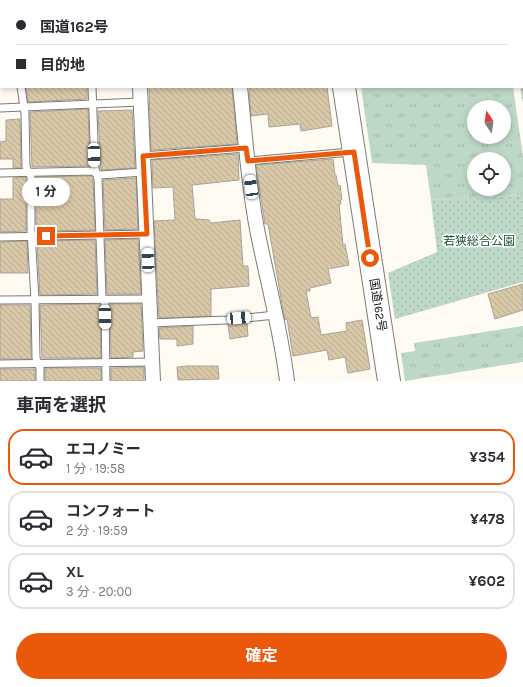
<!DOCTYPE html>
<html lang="ja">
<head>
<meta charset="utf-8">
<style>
	body { margin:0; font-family:Karla,"Noto Sans JP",sans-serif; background:#f7f7f7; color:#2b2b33; height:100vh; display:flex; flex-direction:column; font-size:15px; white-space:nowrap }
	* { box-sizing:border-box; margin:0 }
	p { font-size:13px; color:#7c7c81 }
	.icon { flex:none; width:22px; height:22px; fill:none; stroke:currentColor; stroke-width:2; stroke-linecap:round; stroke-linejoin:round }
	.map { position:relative; height:381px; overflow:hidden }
	.side { display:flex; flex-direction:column; background:#fff; flex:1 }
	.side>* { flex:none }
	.banner { position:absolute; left:0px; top:0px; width:523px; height:88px; box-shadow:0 2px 6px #0003; display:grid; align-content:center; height:88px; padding:0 16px; background:#fff }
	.needle { width:26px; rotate:347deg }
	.fabs { position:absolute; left:467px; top:100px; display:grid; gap:8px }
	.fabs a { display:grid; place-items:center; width:44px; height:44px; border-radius:50%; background:#fff; box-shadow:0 2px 6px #0003; font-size:20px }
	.end { position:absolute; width:18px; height:18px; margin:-9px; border:5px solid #ea580c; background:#fff; box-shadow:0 0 0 2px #fff }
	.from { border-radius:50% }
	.bubble { position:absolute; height:28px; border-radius:14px; background:#fff; box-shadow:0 2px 6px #0003; font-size:13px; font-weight:700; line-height:28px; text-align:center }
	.car { position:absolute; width:12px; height:24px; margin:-12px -6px; border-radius:5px; box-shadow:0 0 3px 1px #0007; background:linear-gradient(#fff 24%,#345 0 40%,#fff 0 76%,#345 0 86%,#fff 0) }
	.banner b { display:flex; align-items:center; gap:14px; height:38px; font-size:15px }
	.banner b+b { border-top:1px solid #e1e1e2 }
	.banner i { width:10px; height:10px; background:#2b2b33 }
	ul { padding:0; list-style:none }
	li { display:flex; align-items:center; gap:12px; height:56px; margin:0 8px 6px; padding:0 8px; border:2px solid #e1e1e2; border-radius:16px }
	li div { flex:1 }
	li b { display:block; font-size:15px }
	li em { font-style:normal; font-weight:700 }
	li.on { border-color:#ea580c }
	li>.icon { width:36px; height:36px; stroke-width:1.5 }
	h2 { padding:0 16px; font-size:18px; line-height:48px }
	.button { display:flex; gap:8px; margin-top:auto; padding:8px 16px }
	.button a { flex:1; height:46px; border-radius:24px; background:#ea580c; color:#fff; font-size:16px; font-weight:700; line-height:46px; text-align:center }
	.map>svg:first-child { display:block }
	.grass { fill:url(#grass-tufts); fill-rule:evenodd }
	.park { fill:url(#park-dots) }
	.building { fill:url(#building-back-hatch); stroke:#a6a29b }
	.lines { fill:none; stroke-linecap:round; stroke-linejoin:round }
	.service-casing { stroke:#7e7a73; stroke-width:9 }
	.minor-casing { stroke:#7e7a73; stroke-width:16 }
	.trunk-casing { stroke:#7e7a73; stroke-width:24 }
	.service { stroke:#fff; stroke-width:7 }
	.minor { stroke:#fff; stroke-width:14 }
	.trunk { stroke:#fff; stroke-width:22 }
	.route { stroke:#ea580c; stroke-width:5 }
	.labels { text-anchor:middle; stroke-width:3; stroke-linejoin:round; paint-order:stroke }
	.park-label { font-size:12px; fill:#1b5337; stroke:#fff }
	.street-label { font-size:12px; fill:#161412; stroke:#fff }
</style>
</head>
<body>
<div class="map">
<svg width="523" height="381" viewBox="0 0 523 381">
	<defs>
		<pattern id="grass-tufts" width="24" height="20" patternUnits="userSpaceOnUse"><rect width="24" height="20" fill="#bdd8c7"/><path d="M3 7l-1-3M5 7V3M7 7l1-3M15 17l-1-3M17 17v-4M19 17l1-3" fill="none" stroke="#a2b8aa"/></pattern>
		<pattern id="park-dots" width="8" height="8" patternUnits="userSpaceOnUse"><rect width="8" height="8" fill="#bdd8c7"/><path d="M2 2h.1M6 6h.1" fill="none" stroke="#a2b8aa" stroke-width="1.8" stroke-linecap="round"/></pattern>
		<pattern id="building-back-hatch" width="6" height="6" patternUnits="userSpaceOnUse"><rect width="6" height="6" fill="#d9c8a8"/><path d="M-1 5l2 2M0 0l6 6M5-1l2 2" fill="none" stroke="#baab90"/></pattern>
	</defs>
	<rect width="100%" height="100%" fill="#fffbf3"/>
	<g class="grass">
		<path d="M 361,87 L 513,87 L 523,156 L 523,195 L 431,200 L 426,165 L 372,163 ZM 474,107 L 504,107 L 504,137 L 474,137 ZM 474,159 L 504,159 L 504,189 L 474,189 Z"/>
		<polygon points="523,326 523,362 405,381 401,353 415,351 414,343"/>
	</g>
	<g class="park">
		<polygon points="497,0 523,0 523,104 520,87 522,87 522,1"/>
		<polygon points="523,195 523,282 395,319 388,273 437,252 431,200"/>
	</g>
	<g class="building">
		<polygon points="26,87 87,87 87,99 28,102"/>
		<polygon points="149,87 232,87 237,144 151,150"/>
		<polygon points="249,87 327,87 332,126 301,131 300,124 269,127 268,114 251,116"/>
		<polygon points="88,109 90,166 32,167 30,112"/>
		<polygon points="132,110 135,168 101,170 98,111"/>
		<polygon points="20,119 21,168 13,168 13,159 0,159 0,142 6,141 6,120"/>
		<polygon points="238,154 239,180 192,185 195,219 209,220 211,223 240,220 243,266 248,266 249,286 211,289 211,316 159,318 154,221 175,220 173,187 153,188 152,160"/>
		<polygon points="333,159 335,175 336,175 338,186 340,185 342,200 340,200 341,204 339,204 343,245 345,244 349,265 328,269 331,283 310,288 310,291 306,291 311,318 318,317 321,335 347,331 346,323 362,320 370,369 348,373 345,357 329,360 327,350 293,356 287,319 285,320 282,304 268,224 265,224 256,165"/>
		<polygon points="91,176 93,180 95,230 36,231 36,177"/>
		<polygon points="26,177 26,231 0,232 0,199 13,199 13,178"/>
		<polygon points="136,178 138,229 105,230 103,180"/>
		<polygon points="138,239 141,294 107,294 105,240"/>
		<polygon points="95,240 97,294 40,295 37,241"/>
		<polygon points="27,241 28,273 0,273 0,242"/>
		<polygon points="523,284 523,310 495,319 488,294"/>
		<polygon points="100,304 101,358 42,358 40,305"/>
		<polygon points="110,304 141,304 143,351 133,352 133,357 111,358"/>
		<polygon points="0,305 30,305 31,359 0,359"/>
		<polygon points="247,323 248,336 230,339 228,325"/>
		<polygon points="193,326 193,344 177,346 177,339 160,339 159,328"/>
		<polygon points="187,366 218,366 219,379 178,380 177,367"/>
		<polygon points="144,367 144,381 111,381 111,368"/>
		<rect x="45" y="368" width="56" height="13"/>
		<rect x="0" y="369" width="35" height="12"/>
	</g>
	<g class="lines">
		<defs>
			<g id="service">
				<polyline points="18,0 18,1"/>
				<polyline points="89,0 89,1"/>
				<polyline points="0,39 1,39"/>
				<polyline points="21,87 25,114 26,167 31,177 31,231 35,300 36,358 40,368 40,381"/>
				<polyline points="92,87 95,168 98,179 102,296 105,304 106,381"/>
				<polyline points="0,108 140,102"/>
				<polyline points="143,156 246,148"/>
				<polyline points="248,161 351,152"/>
				<polyline points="0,173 92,171 99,175 144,172"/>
				<polyline points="0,237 147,234"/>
				<polyline points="0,300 149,299"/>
				<polyline points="150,323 227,320 275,315"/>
				<polyline points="0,364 152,362"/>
			</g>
			<g id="minor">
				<polyline points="135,0 135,1"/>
				<polyline points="224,0 225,1"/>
				<polyline points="140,87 153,381"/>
				<path d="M 240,87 C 245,134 248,182 257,229 C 267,280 281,330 287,381"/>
			</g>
			<g id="trunk">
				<polyline points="331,0 331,1"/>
				<polyline points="344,87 389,381"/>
			</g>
		</defs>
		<use href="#service" class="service-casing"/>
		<use href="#minor" class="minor-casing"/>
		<use href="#trunk" class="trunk-casing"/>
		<use href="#service" class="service"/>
		<use href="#minor" class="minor"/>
		<use href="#trunk" class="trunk"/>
	</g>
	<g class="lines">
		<polyline class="route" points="46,236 147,234 143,156 246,148 248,161 354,152 370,258"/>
	</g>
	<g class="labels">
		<g class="park-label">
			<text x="479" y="245">若狭総合公園</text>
		</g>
		<g class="street-label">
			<text transform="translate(378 305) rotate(81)" y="4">国道162号</text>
		</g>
	</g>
</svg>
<div class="fabs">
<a><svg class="needle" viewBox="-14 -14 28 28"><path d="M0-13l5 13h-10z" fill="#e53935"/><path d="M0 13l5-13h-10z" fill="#7c7c81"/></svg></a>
<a><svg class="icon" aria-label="locate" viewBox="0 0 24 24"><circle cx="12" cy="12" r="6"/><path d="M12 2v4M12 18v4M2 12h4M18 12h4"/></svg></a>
</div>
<i class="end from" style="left:370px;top:258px"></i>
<i class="end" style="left:46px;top:236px"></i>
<div class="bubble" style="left:22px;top:178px;width:48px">1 分</div>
<i class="car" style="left:94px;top:155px;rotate:178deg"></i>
<i class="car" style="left:251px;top:187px;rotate:352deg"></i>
<i class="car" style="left:148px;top:260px;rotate:358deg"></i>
<i class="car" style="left:105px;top:317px;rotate:179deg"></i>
<i class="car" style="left:239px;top:318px;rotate:85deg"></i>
<div class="banner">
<b><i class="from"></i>国道162号</b>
<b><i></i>目的地</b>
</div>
</div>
<section class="side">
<h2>車両を選択</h2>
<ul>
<li class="on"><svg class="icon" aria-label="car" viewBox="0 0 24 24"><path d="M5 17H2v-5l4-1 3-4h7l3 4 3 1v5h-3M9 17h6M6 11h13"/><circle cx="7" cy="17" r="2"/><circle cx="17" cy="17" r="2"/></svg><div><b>エコノミー</b><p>1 分 · 19:58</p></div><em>¥354</em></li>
<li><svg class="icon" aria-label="car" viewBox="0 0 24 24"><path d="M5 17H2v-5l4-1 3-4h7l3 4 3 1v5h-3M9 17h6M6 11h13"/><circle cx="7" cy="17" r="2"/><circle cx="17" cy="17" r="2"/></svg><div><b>コンフォート</b><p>2 分 · 19:59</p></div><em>¥478</em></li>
<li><svg class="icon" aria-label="car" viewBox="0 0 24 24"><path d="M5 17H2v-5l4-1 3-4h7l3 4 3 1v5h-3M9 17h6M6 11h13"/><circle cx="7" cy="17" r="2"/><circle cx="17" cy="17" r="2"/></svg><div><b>XL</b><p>3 分 · 20:00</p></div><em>¥602</em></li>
</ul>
<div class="button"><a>確定</a></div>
</section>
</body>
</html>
